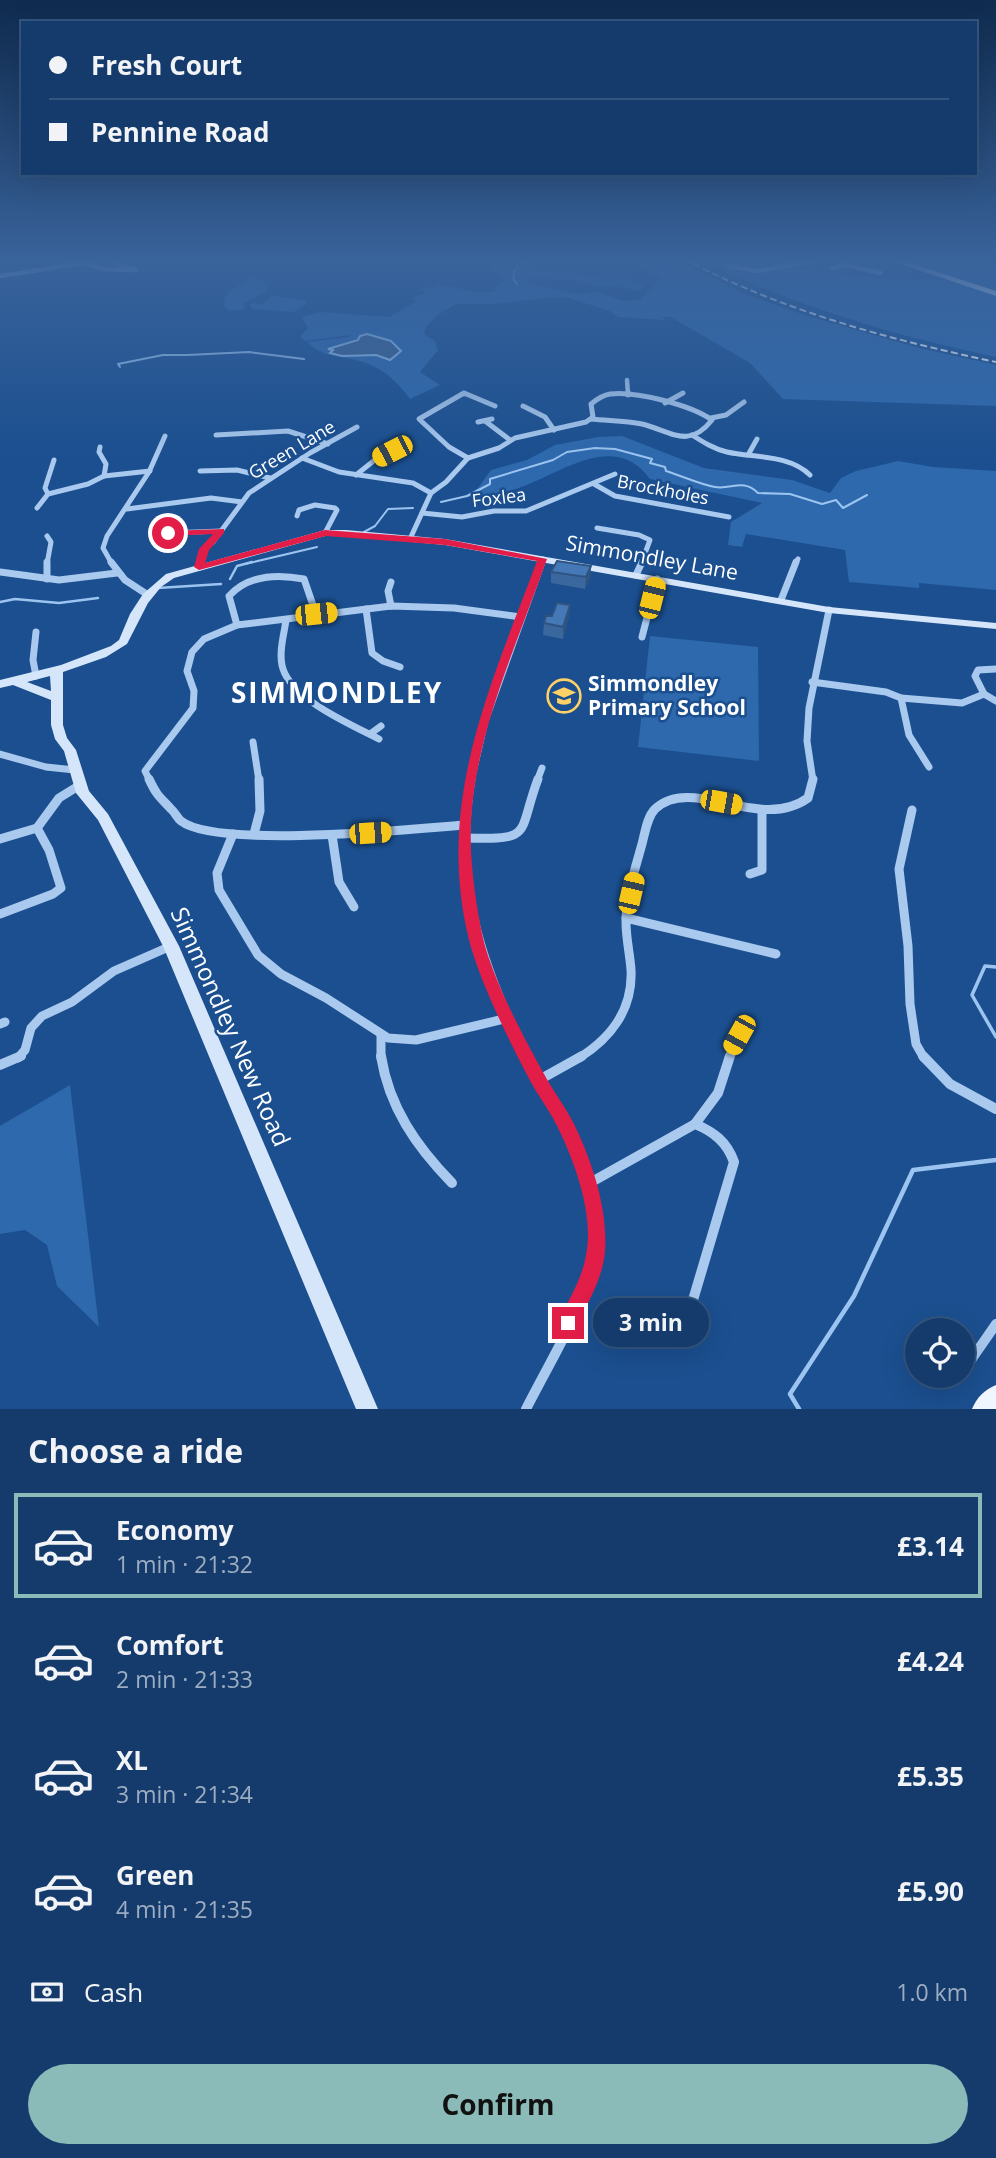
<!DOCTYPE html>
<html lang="en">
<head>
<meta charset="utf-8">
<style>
	body { margin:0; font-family:"Open Sans",sans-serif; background:#214673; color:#f1f3f6; height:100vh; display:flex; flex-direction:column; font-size:26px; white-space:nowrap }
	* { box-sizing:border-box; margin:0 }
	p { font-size:23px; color:#9dadc1 }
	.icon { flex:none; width:38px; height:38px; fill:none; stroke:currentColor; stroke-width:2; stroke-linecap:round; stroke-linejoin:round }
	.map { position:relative; height:1409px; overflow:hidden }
	.side { display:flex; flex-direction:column; background:#143b6b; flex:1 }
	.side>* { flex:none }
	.top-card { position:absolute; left:21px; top:21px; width:956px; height:154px; border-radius:0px; box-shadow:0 7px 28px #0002,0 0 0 2px #33557e; display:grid; align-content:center; height:154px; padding:0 28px; background:#143b6b }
	.fabs { position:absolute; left:905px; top:1318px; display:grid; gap:14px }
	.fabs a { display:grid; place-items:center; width:70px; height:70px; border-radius:50%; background:#143b6b; box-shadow:0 7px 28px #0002,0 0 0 2px #33557e; font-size:35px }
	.end { position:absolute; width:32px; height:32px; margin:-16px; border:9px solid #e11d48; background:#fff; box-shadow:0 0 0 4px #fff }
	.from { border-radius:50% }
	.bubble { position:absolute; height:49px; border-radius:24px; background:#143b6b; box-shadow:0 7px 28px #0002,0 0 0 2px #33557e; font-size:23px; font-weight:700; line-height:49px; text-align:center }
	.car { position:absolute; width:21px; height:42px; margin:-21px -10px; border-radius:9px; box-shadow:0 0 5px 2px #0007; background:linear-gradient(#f5c518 24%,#345 0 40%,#f5c518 0 76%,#345 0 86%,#f5c518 0) }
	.top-card b { display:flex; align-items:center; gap:24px; height:66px; font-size:26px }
	.top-card b+b { border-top:2px solid #33557e }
	.top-card i { width:18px; height:18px; background:#f1f3f6 }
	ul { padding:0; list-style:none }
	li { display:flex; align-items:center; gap:21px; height:105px; margin:0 14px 10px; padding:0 14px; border:4px solid transparent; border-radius:0px }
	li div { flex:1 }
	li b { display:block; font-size:26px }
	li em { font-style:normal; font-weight:700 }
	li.current { border-color:#8bbbb9 }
	li>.icon { width:63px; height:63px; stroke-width:1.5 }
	h2 { padding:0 28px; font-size:32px; line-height:84px }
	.pay { display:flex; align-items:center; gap:18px; height:77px; padding:0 28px; font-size:26px }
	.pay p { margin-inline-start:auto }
	.button { display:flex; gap:14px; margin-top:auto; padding:14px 28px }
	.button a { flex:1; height:80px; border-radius:42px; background:#8bbbb9; color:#111; font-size:28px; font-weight:700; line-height:80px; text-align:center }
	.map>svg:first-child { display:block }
	.green { fill:#2e69ad; fill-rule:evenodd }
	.water { fill:#3c6290; stroke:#9cc4f0; stroke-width:2 }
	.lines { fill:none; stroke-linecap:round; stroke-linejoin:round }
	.stream-far3 { stroke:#9cc4f0; stroke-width:2 }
	.stream-far2 { stroke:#9cc4f0; stroke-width:2.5 }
	.stream-far1 { stroke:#9cc4f0; stroke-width:3.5 }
	.stream { stroke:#9cc4f0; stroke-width:4.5 }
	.street-far4 { stroke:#a9c9ee; stroke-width:4.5 }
	.street-far3 { stroke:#a9c9ee; stroke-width:5 }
	.street-far2 { stroke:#a9c9ee; stroke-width:7 }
	.street-far1 { stroke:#a9c9ee; stroke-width:9 }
	.street { stroke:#a9c9ee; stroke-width:10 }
	.secondary { fill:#d6e6fa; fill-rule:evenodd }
	.primary { fill:#f0f6ff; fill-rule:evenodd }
	.rail { stroke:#fff; stroke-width:2; stroke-dasharray:7 3.5; stroke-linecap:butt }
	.wall { fill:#3a679d }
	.shaded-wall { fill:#305480 }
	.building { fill:#4478b7; stroke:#305480; stroke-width:2 }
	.route { fill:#e11d48 }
	.labels { text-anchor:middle; stroke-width:5; stroke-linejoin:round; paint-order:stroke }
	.far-street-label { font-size:18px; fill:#fff; stroke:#1b4f8f }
	.street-label { font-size:21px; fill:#fff; stroke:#1b4f8f }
	.poi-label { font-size:21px; font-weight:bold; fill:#fff; stroke:#1b4f8f; text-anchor:start }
	.near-street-label { font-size:24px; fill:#fff; stroke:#1b4f8f }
	.district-label { font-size:28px; font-weight:bold; letter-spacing:2px; fill:#fff; stroke:#1b4f8f }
</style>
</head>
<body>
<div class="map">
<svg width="996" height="1409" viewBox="0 0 996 1409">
	<rect width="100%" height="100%" fill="#1b4f8f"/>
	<g class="green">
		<path d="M 516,259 L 560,259 L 536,266 L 536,271 L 580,274 L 602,279 L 624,278 L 644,285 L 641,290 L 635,290 L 610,285 L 594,286 L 575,280 L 530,278 L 525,283 L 576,294 L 598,292 L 623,301 L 640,300 L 660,278 L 630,259 L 673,259 L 747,295 L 811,317 L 919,348 L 996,365 L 996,406 L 783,399 L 750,363 L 671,317 L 661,317 L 666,320 L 618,317 L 610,311 L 569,298 L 556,297 L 490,304 L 456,304 L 437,315 L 426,327 L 424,334 L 435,341 L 438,350 L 420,372 L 440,385 L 410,399 C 394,377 379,365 352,359 C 334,355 321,356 307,342 L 349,337 L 351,335 L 305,341 L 300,337 L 308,328 L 302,317 L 321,312 L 389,317 L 415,302 L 413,298 L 425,293 L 420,289 L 434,287 L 436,283 L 474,292 L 494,292 L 496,286 L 505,281 L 488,267 L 498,261 ZM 382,337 L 401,350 L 386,360 C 369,351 349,359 331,353 L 333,351 L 330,348 L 360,338 Z"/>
		<path d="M 701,259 L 813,259 L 737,271 L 759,272 L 790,267 L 863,277 L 944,281 L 952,280 L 891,259 L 996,259 L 996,357 C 893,335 795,307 701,259 Z"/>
		<polygon points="252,276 270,285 265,292 243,303 244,309 229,311 223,304 226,294"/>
		<polygon points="270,295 306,301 307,304 293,312 253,309 250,305 253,302 260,305 270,299"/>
		<path d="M 622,436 L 704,468 L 792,480 L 830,493 L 841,478 L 856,471 L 898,461 L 933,467 L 996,471 L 996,590 L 919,583 L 919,588 L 849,582 L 845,550 L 746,534 L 742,547 L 728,545 L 731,522 L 762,503 L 650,479 C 614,429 559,475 516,489 C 499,494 479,495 462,498 L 478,488 L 491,470 L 527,460 L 555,445 L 598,437 Z"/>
		<polygon points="650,636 758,647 759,761 638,747"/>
		<polygon points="70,1085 99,1327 57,1286 47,1245 25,1230 0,1234 0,1126"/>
	</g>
	<polygon class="water" points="367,334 391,341 401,351 390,360 376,355 342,356 330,353 333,350 328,349 358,340 360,336"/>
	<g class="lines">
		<g class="stream-far3">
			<polyline points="517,284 513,278 515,269 533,259"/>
			<polyline points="187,355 249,352 304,359"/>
			<polyline points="120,367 118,364 163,355 186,355"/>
			<path d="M 441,502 L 467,496 L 490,484 L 490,479 L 553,460 L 567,452 L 595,448 L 615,449 L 652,459 L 650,463 L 665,467 L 666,471 C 682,476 699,484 715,487 C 731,490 743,478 758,493 L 790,494 L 822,504 L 836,500 L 843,508 L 867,495"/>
			<polyline points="364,532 375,526 388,509 413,508"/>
			<polyline points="245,564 317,547"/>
		</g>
		<g class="stream-far2">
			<polyline points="230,579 237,566 252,562"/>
			<polyline points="158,588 221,584"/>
			<polyline points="0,602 15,599 59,603 98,598"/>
		</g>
		<polyline class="stream-far1" points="996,967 985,966 972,995 996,1037"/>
		<polyline class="stream" points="799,1409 790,1394 854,1296 913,1170 996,1160"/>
		<g class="street-far4">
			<polyline points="842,259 848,263 846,265 881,273"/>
			<polyline points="727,266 758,271 824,259"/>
			<polyline points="832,268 846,265"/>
			<polyline points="0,276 83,263 105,269 136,270 112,262 115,259"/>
			<polyline points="627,380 628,394"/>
			<polyline points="462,394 466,394"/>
		</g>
		<g class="street-far3">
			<polyline points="628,392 628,395"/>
			<polyline points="665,403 683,393"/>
			<polyline points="523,406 545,417 554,430"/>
			<polyline points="711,418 726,415 744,402"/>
			<polyline points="485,421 510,440"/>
			<polyline points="478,422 492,419"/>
			<polyline points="216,435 288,431 328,444"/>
			<path d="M 692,435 C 703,442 714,449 727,452 C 753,458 789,454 810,475"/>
			<polyline points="100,447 99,452 106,464 104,476"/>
			<polyline points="748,455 757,439"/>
			<polyline points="302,458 339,472 413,483 431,493 410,539"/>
			<polyline points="468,458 449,447 419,419 464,393 495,406"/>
			<polyline points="200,471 237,470 270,478"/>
			<polyline points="356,475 376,459 392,451"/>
			<polyline points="594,484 615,496 729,517"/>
			<path d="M 431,493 L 446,482 L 468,458 L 499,448 L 515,438 L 586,422 L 593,417 L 591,404 C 597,399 603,395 610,394 C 636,391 691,405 712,420 C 688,450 671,431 642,424 C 625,420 608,421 591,419"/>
			<polyline points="48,494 45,488 54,460"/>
			<polyline points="37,508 48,494 88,484 104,476 150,471"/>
			<polyline points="127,509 211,498 242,502"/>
			<polyline points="422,513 462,517 494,511 526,511 615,474"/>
			<polyline points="297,516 299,510 315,505 335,508 337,510 325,533"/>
			<polyline points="597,528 639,535 650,540 641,564"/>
			<polyline points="168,533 221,531"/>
			<polyline points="47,536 51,542 47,564"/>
			<polyline points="112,564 103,548 107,536 149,472 165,436"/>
			<polyline points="200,564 204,549 213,542 249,493 310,453 357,427"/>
			<polyline points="541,564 543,559"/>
			<polyline points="795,564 798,559"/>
		</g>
		<g class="street-far2">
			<polyline points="47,562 47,579"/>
			<polyline points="111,562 125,580 148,595"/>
			<polyline points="199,567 200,562"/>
			<polyline points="0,572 59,580 117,573"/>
			<polyline points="636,575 642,562"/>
			<polyline points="391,582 388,591 391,606"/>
			<polyline points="781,600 796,562"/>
			<polyline points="366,609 372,653 383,661 400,667"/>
			<path d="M 286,620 C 284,635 278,654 283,669 C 293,700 352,725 379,739"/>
			<path d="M 237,625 L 229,596 C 248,575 278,574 304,579 L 316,614"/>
			<polyline points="36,632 33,660 36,676"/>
			<polyline points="642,637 657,579"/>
			<polyline points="812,682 886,692 901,698 909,735 929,767"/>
			<polyline points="984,694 975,676 978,670 996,669"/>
			<polyline points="901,698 962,703 984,694 996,701"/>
			<polyline points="370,734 381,726"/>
			<polyline points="253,742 259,781"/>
			<polyline points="0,754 46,767 75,770"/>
			<polyline points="150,781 145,771 193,708 194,691 187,671 192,652 204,639 237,625 391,606 454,608 521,617"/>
			<polyline points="471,781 485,721 542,562"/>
			<polyline points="537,781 542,768"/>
			<polyline points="813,781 807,741 809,708 829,610"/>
		</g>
		<g class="street-far1">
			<path d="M 149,779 C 157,796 159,796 171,809 C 175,812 177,818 181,821 C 217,849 414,829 465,825"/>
			<path d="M 471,779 C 453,884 481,965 527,1058"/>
			<polyline points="912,810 899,869 908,946 910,1004 916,1044 924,1058"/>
			<polyline points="233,834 217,873 219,890 258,955 281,974 326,998 388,1038 416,1040 508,1018"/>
			<polyline points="254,834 260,811 259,779"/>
			<polyline points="332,835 339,882 354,907"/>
			<path d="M 465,838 C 535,840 517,835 538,779"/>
			<polyline points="0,839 37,828"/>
			<polyline points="750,874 762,870 762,810"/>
			<polyline points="0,914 53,894 61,888 49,850 37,828 59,798 80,785"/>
			<polyline points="626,918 776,954"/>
			<polyline points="0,1024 5,1022"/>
			<polyline points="381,1035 381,1058"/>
			<polyline points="18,1058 25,1050 31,1028 42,1016 72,1002 114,971 171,946"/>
			<path d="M 579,1058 C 611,1038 633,1009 631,970 C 630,954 626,939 626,922 C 626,896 635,869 642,844 C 645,833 647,817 655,809 C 692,774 759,833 808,798 L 813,779"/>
			<polyline points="729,1058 746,1022"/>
		</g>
		<g class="street">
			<path d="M 381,1056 C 389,1107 416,1146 452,1183"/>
			<polyline points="923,1056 950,1084 996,1109"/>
			<polyline points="0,1065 21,1056"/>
			<polyline points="539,1080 582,1056"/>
			<polyline points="695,1124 718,1093 730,1056"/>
			<path d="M 588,1184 L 695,1124 C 714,1132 727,1142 734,1162 L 682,1337"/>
			<polyline points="962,1373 996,1324"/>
			<path d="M 526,1409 C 577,1309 624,1254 573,1140 C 560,1111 541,1084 526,1056"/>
		</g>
		<path class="secondary" d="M 325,530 L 346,530 L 445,539 L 829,607 L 996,623 L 996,629 L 829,613 L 445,545 L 346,536 L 325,536 L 174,578 L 161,587 L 148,603 L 127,644 L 106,657 L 63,672 L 63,725 L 67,738 L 76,750 L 89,791 L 108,814 L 179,946 L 378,1409 L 356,1409 L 163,946 L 98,820 L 76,793 L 64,751 L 55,739 L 51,725 L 51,700 L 13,685 L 0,688 L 0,680 L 61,665 L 111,646 L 119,640 L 130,614 L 143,594 L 166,574 ZM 50,676 L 51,691 L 27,682 Z"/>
		<g class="primary">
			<polygon points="886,259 897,259 996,291 996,296"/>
			<path d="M 996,1385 L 996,1409 L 972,1409 C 977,1397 984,1390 996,1385 Z"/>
		</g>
		<path class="rail" d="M 684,259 C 783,311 887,339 996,362"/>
	</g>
	<g class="wall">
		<polygon points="591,566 590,578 585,589 551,583 551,572"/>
		<polygon points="570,605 569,616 563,639 543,635 544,623"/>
	</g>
	<g class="shaded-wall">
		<polygon points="591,566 590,578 585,589 586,577"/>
		<polygon points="570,605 569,616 563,639 563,627"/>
	</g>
	<g class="building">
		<polygon points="557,561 591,566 586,577 551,572"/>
		<polygon points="557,603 570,605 563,627 544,623 546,616 552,616"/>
	</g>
	<linearGradient id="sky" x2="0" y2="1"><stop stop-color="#0f2b4f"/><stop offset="0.57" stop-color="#39639b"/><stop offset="1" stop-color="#39639b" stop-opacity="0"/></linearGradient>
	<rect width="996" height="457" fill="url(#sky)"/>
	<path class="route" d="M 224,529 L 224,533 L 209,550 L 205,563 L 325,530 L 445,539 L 547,559 C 513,656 462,759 472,865 C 474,889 478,915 483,938 C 493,980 523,1036 544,1074 C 553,1091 565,1106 574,1124 C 592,1161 608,1209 605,1251 C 603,1279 586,1306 574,1330 L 568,1333 L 561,1330 L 558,1323 C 568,1300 582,1280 586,1255 C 594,1216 576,1166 560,1132 C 553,1116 542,1101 533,1086 C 512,1047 480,983 469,940 C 435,802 490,687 537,561 L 445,545 L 326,536 L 199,570 L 194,567 L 199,549 L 213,534 L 168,536 L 163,533 L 168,531 Z"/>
	<defs>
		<symbol id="school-ring" viewBox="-11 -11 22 22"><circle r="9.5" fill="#1b4f8f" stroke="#ffd166" stroke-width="1.5"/><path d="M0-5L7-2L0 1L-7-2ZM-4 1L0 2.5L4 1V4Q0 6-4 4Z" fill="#ffd166"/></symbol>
	</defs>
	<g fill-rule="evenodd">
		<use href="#school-ring" x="545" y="677" width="38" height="38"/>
	</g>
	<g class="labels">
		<g class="far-street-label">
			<text transform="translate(292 450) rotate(-31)" y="6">Green Lane</text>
			<text transform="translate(663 490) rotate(11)" y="6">Brockholes</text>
			<text transform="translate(499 498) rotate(-7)" y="6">Foxlea</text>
		</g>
		<g class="street-label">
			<text transform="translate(652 558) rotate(10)" y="7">Simmondley Lane</text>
		</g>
		<g class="poi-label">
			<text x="588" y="691">Simmondley<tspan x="588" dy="24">Primary School</tspan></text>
		</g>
		<g class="near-street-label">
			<text transform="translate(230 1027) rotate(66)" y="8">Simmondley New Road</text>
		</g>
		<g class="district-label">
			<text x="337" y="703">SIMMONDLEY</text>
		</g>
	</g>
</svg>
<div class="fabs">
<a><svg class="icon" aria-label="locate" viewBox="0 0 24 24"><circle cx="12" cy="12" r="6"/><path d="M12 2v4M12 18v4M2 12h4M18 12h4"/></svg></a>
</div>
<i class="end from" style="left:168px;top:533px"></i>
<i class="end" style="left:568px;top:1323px"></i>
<div class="bubble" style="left:593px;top:1298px;width:116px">3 min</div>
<i class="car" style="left:392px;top:451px;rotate:243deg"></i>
<i class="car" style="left:652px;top:598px;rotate:14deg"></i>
<i class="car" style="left:316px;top:614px;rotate:84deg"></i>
<i class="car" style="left:721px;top:802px;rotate:100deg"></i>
<i class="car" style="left:370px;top:833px;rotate:86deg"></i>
<i class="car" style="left:631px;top:893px;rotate:13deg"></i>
<i class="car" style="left:739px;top:1035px;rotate:209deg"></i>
<div class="top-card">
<b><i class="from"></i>Fresh Court</b>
<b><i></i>Pennine Road</b>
</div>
</div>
<section class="side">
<h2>Choose a ride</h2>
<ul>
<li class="current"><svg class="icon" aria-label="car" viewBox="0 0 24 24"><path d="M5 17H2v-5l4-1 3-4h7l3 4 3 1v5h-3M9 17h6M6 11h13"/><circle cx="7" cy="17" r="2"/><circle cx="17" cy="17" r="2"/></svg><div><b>Economy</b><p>1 min · 21:32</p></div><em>£3.14</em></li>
<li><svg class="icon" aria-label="car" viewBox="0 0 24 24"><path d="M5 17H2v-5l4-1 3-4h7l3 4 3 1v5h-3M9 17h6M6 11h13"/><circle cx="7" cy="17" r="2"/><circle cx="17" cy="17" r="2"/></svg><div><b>Comfort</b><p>2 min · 21:33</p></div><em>£4.24</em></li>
<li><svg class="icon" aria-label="car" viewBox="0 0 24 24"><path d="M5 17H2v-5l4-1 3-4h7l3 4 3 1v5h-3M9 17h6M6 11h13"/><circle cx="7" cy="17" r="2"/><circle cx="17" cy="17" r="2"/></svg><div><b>XL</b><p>3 min · 21:34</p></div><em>£5.35</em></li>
<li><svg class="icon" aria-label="car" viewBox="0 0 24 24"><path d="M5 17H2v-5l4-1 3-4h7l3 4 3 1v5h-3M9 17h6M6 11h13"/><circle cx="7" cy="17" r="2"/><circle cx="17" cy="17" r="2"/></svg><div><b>Green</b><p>4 min · 21:35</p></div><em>£5.90</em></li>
</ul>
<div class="pay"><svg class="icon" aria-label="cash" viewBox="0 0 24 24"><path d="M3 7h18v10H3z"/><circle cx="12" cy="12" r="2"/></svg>Cash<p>1.0 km</p></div>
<div class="button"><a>Confirm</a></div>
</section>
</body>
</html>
